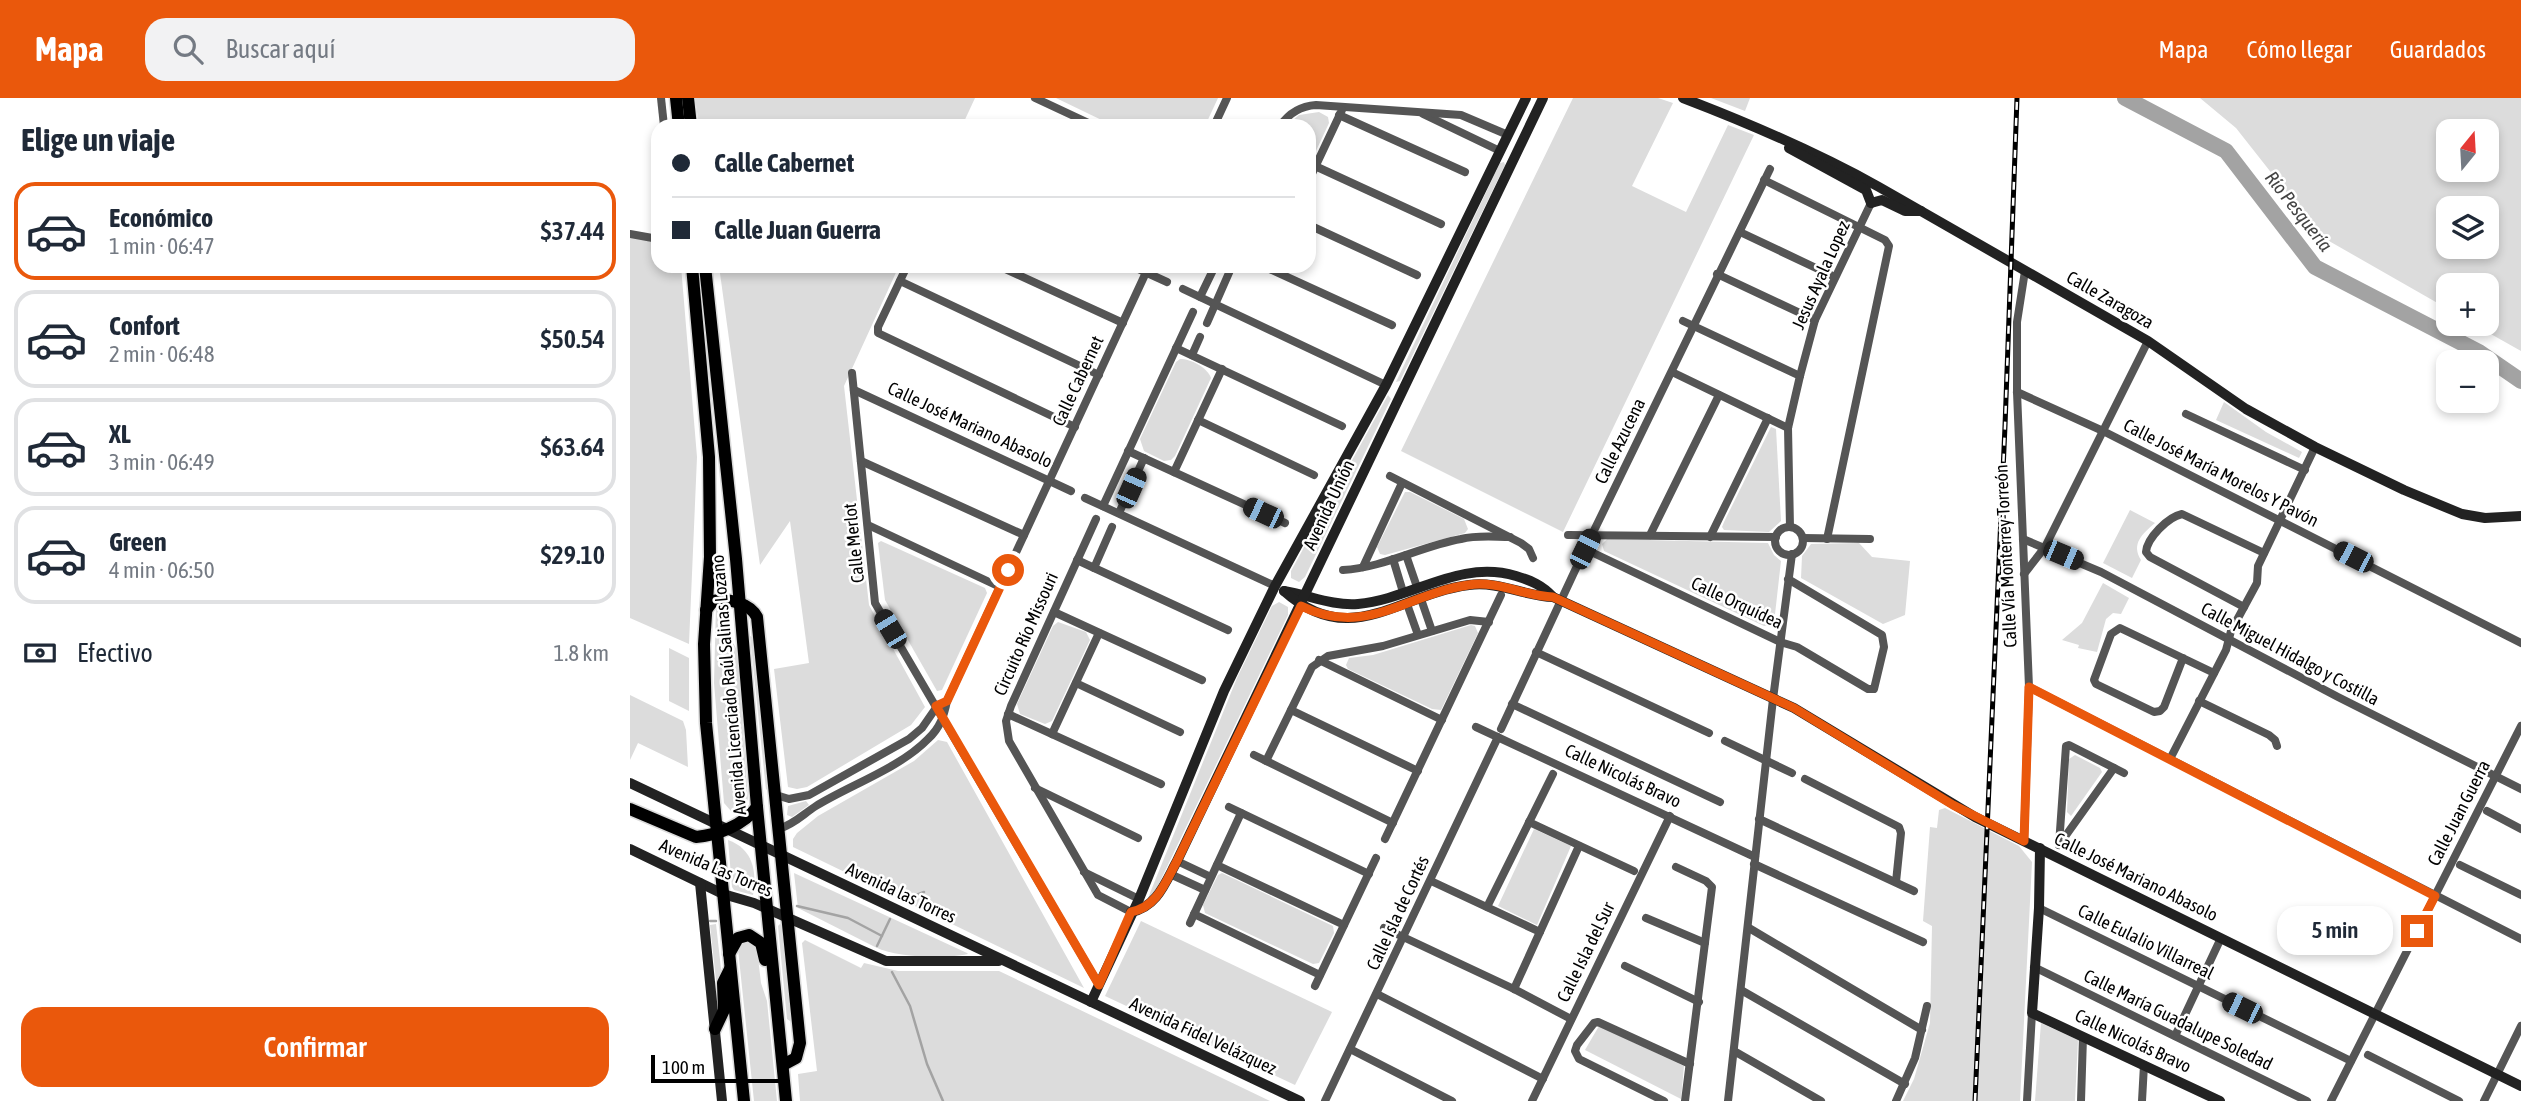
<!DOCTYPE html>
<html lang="es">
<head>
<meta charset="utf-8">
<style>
	body { margin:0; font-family:"Asap Condensed",sans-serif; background:#f2f2f3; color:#1f2937; height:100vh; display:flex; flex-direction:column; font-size:26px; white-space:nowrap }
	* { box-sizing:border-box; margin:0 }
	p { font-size:23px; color:#747a83 }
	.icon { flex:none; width:38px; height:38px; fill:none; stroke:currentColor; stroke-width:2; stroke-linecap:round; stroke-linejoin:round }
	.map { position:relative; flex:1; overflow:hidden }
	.side { display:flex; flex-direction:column; background:#fff; width:630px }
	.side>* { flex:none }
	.banner { position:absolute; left:21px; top:21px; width:665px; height:154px; border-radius:21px; box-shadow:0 4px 10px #0003; display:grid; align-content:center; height:154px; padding:0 21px; background:#fff }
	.needle { width:46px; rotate:18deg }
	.fabs { position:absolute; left:1806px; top:21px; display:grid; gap:14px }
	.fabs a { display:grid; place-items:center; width:63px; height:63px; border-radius:14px; background:#fff; box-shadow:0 4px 10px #0003; font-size:35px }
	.scale { position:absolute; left:21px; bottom:18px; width:133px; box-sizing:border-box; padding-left:7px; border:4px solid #000; border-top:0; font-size:19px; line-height:24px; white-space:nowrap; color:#000; -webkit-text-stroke:5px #fff; paint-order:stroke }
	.end { position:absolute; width:32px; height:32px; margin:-16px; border:9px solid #ea580c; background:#fff; box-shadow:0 0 0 4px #fff }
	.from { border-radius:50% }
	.bubble { position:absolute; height:49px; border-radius:21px; background:#fff; box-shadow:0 4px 10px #0003; font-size:23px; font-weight:600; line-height:49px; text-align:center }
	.car { position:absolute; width:21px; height:42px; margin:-21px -10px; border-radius:9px; box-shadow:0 0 5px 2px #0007; background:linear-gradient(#222 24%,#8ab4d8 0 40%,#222 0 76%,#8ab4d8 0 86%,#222 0) }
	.banner b { display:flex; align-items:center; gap:24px; height:66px; font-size:26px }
	.banner b+b { border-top:2px solid #e0e1e3 }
	.banner i { width:18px; height:18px; background:#1f2937 }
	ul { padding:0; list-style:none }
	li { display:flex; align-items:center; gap:21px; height:98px; margin:0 14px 10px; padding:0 7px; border:4px solid #e0e1e3; border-radius:21px }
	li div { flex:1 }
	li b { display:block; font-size:26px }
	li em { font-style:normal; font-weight:600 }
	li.current { border-color:#ea580c }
	li>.icon { width:63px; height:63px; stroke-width:1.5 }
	h2 { padding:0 21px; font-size:32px; line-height:84px }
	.pay { display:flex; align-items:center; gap:18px; height:77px; padding:0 21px; font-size:26px }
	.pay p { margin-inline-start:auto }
	.action { display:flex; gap:14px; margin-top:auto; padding:14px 21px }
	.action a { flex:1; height:80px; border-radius:21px; background:#ea580c; color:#fff; font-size:28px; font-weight:600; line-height:80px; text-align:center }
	header { display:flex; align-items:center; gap:42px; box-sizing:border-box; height:98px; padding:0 35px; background:#ea580c; color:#fff }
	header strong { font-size:33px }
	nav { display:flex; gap:38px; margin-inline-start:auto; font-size:24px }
	.search { width:490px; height:63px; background:#f2f2f3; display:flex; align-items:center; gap:18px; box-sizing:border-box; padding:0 24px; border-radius:21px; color:#747a83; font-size:26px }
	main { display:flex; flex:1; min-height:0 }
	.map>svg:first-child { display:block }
	.green { fill:#dcdcdc; fill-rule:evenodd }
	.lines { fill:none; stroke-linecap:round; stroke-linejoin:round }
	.stream { stroke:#a3a3a3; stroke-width:2.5 }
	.river { stroke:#a3a3a3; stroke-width:16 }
	.primary-casing { stroke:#dbdbdb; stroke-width:15 }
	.street { stroke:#555; stroke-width:8 }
	.secondary { stroke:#222; stroke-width:10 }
	.primary { stroke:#000; stroke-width:12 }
	.rail-casing { stroke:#000; stroke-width:5 }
	.rail { stroke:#fff; stroke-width:2.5; stroke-dasharray:8; stroke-linecap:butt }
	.route { stroke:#ea580c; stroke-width:9 }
	.labels { text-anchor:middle; stroke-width:5; stroke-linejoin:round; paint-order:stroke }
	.street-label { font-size:18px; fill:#000; stroke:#fff }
	.water-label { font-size:19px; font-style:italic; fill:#444; stroke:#fff }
</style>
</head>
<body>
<header>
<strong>Mapa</strong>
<div class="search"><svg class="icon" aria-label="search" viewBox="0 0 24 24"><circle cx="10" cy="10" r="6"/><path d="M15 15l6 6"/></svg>Buscar aquí</div>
<nav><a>Mapa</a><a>Cómo llegar</a><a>Guardados</a></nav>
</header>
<main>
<section class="side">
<h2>Elige un viaje</h2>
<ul>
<li class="current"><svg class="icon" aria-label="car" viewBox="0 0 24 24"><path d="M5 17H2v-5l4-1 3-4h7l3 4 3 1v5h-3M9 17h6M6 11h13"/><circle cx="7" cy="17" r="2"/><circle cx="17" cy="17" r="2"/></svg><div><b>Económico</b><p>1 min · 06:47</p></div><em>$37.44</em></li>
<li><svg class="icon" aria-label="car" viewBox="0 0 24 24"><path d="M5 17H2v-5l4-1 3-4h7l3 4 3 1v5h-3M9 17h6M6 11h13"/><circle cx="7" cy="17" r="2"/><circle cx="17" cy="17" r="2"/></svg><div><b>Confort</b><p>2 min · 06:48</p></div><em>$50.54</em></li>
<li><svg class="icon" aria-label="car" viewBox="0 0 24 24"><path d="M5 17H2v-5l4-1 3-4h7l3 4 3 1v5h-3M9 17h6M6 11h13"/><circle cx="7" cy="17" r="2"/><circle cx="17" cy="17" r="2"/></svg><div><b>XL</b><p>3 min · 06:49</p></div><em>$63.64</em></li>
<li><svg class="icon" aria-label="car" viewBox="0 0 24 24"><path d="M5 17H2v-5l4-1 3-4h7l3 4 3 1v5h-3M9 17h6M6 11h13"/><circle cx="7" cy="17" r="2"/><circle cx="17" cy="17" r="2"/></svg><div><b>Green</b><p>4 min · 06:50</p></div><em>$29.10</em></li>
</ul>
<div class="pay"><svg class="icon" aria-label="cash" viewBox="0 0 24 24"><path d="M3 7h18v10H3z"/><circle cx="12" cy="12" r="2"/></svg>Efectivo<p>1.8 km</p></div>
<div class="action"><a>Confirmar</a></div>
</section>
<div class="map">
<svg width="1891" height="1003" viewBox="0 0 1891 1003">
	<rect width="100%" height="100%" fill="#fff"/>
	<g class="green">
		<polygon points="65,0 345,0 332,28 69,28"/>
		<polygon points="426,0 588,0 575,28 484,28"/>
		<polygon points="943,0 1028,0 1043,5 1002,88 1056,114 1098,27 1124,37 933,434 771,353"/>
		<polygon points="1081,0 1120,0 1115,13"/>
		<path d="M 1570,0 L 1891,0 L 1891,253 L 1843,226 L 1857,226 L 1857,187 L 1818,187 L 1818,211 L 1692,139 L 1606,30 ZM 1818,33 L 1857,33 L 1857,72 L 1818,72 ZM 1857,110 L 1857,149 L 1818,149 L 1818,110 Z"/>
		<polygon points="689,14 698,19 699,25 679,68 679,28 656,28 669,17"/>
		<polygon points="874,64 875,67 770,283 766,284 870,65"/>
		<polygon points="0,139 28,145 28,168 51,168 67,359 59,546 0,520"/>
		<polygon points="89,168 269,168 214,288 239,507 295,609 281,627 177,689 167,691 158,689 144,571 179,565 160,423 130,467"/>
		<path d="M 550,261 C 561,261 577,269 581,280 L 545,358 L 541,362 L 534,363 L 514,353 L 510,341 L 546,264 Z"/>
		<polygon points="758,297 761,301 675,479 669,484 661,480 661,473"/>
		<polygon points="1594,304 1636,334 1672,354 1669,360 1586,322"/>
		<polygon points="1141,329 1146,331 1151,423 1139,434 1094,432 1092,429 1094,424"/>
		<polygon points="775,394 780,394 834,421 838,431 835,435 755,457 750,456 747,449"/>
		<path d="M 1500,412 L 1525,425 C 1512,436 1501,446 1511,462 L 1502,480 L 1473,465 Z"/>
		<polygon points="977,441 1138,445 1144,457 1151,463 1144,525 1140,528 1134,528 974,453 972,446"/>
		<polygon points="251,443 355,490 357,495 312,592 307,593 255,502 248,445"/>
		<polygon points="1229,445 1242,459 1280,463 1275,517 1253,526 1171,480 1172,458 1181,446"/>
		<polygon points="1473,485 1499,500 1491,516 1483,515 1476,521 1467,554 1448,550 1449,547 1432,542 1452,525"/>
		<polygon points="649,504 658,509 658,517 522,800 518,800 607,580 642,508"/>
		<path d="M 86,507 L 98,508 L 100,539 L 107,552 L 118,700 C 116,709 111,716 101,713 L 94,705 L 84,585 Z"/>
		<polygon points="428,524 456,534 460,542 422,623 415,626 390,616 387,606 423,528"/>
		<polygon points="841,527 845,528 848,535 811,612 802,611 718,571 716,567 719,560 743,557"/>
		<polygon points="120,538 122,539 138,690 136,692"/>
		<polygon points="39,550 59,560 59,613 39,603"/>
		<polygon points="0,597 53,623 56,632 58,669 8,645 0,662"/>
		<polygon points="308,642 317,644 454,890 163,749 163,741 167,735 188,718 284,663"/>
		<polygon points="1445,657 1470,670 1472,674 1441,718 1437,714 1439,661"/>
		<polygon points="176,703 179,707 162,719 157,717 158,708"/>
		<polygon points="1315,710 1389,748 1402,764 1390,1003 1273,1003 1284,981 1300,925 1302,828 1293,823 1300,729 1307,730 1309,712"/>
		<polygon points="904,731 941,748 907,827 868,808"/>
		<path d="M 98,742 C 123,751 127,773 123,797 L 104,792 L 102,789 Z"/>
		<path d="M 164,775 L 337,855 L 338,856 C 313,861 268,860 245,849 L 168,810 Z"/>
		<polygon points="592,775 703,828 704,835 689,865 683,866 575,815 573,807 588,777"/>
		<polygon points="511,823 702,914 665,987 475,898"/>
		<polygon points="86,826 91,871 88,887 89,910 80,827"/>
		<polygon points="150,826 152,827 162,921 160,923 157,921 148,828"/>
		<polygon points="175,842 231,870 234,865 268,873 369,873 640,1003 170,1003 168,976 187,973 172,845"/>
		<polygon points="118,844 124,846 127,851 131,885 137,903 147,1003 124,1003 108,851 112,846"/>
		<polygon points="1411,925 1448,942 1445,1003 1405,1003"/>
		<polygon points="969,928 1054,968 1051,1001 955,952"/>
	</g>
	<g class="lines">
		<g class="stream">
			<polyline points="276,801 294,794"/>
			<polyline points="167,808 218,820 252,838"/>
			<polyline points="80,823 86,823"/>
			<polyline points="247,848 260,821"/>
			<polyline points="262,874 280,908 297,966 313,1003"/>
		</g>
		<polyline class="river" points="1495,0 1596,53 1685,169 1849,254 1891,283"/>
		<defs>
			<g id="primary">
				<polyline points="46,0 49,28"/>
				<polyline points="58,0 61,28"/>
				<polyline points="62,168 79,359 80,459 74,546 76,625 114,1003"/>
				<polyline points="75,168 106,461 127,709 156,1003"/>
				<path d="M 76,512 L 83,503 C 98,500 120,505 127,519 L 170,945 L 166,960 L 153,967"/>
				<path d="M 0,711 L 66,739 C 88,737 114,727 127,709"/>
				<polyline points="99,856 108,840 119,837 131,845 135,862"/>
				<polyline points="85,931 94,912 93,885 100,871"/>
			</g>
		</defs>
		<use href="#primary" class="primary-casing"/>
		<g class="street">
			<polyline points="31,0 34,28"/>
			<polyline points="405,0 465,28"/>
			<polyline points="793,16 870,53"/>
			<polyline points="709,17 835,74"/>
			<polyline points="584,28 597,0"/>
			<path d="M 650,28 C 659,15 670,8 686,7 L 831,17 L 878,37"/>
			<polyline points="685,68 811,126"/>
			<polyline points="679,82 712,12"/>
			<polyline points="1134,82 1255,142 1259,148 1197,441"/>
			<polyline points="679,127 787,177"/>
			<polyline points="1110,134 1205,179"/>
			<polyline points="0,136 28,141"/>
			<polyline points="277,168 248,229 248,235 445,329"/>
			<polyline points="369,168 493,225"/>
			<polyline points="502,168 537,184"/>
			<polyline points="633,168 762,227"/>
			<polyline points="1087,176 1185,222"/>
			<polyline points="270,183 469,277"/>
			<polyline points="553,191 756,287"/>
			<polyline points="570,199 585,168"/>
			<polyline points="1053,223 1170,278"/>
			<polyline points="577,225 602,168"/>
			<polyline points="546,250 712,328"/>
			<polyline points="562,257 570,239"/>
			<polyline points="1042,274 1158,330"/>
			<polyline points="222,275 245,505 469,887"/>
			<polyline points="224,292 441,393"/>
			<polyline points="1387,294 1473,333 1891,545"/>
			<polyline points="1556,316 1675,372"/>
			<polyline points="568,322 684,377"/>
			<polyline points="498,353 655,425"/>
			<polyline points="231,363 394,437"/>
			<polyline points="544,374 592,271"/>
			<polyline points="760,378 891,445 899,451 903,460"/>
			<polyline points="455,400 645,488"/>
			<polyline points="473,408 563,214"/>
			<polyline points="489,415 514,360"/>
			<polyline points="466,421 381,608 376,623 379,643 468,797 501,814"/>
			<polyline points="238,427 370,489"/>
			<polyline points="1160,429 1158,330 1170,278 1185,222 1241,105"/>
			<circle cx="1159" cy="443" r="14"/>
			<polyline points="938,437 1146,439"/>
			<polyline points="1020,437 1089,297"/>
			<polyline points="1080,439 1138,320"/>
			<polyline points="1173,440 1240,441"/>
			<polyline points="1393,441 1471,474 1708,599 1891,691"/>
			<polyline points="955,451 1150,544 1167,549 1238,591 1244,591 1254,549 1252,537 1158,481"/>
			<polyline points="776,457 787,489"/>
			<polyline points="763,461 773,494"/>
			<polyline points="447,462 598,532"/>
			<polyline points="733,469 772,385"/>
			<polyline points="464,470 482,429"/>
			<path d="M 713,472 C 753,470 791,448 831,441 C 847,437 864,439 880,439"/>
			<polyline points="1394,476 1415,449 1518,243"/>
			<polyline points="791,501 802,533"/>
			<polyline points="777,506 788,537"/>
			<path d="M 1614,509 L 1520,459 L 1516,454 C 1517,440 1538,419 1552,416 L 1634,455"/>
			<polyline points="424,514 572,582"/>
			<polyline points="906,554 1079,635"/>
			<polyline points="1553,560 1534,609 1530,613 1524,614 1466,586 1464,582 1481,536 1490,530 1584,575"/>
			<polyline points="689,562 812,622"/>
			<polyline points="446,585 550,634"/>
			<polyline points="1399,589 1891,841"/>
			<polyline points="1569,603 1639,637 1645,642 1647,648"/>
			<polyline points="882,606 1090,704"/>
			<polyline points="661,612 788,673"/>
			<polyline points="378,616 531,686"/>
			<polyline points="846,629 1125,759"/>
			<polyline points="871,631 955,451 1140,71"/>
			<polyline points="422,636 469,535"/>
			<polyline points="1095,643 1162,675"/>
			<polyline points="624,657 763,725"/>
			<polyline points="1540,661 1596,552 1601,533 1627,485 1628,468 1685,349"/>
			<polyline points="636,663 682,569 698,558 753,548 840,522 859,524"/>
			<polyline points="1175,681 1269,729 1271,735 1266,784"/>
			<polyline points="405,690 508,740"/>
			<polyline points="146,697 159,701 179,697 279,641 292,630 308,607"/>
			<polyline points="599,709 739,776"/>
			<polyline points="1857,713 1891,731"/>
			<polyline points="1129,721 1284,793"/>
			<polyline points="899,724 1004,773"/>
			<path d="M 149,731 C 166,725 172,717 186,708 C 220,687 270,670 298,641 C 310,630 314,618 317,603 L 519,168"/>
			<polyline points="755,741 871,497"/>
			<polyline points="1394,743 1399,589 1387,294 1387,224 1395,173"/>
			<polyline points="1429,747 1436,648 1439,647 1494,675"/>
			<polyline points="1429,747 1484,670"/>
			<polyline points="547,763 581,779"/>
			<polyline points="1124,766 1293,844"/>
			<polyline points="587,767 714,827"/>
			<polyline points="1830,767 1891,797"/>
			<polyline points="1046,769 1076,783 1082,789 1055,1003"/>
			<polyline points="454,774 509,801"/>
			<polyline points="540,776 575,792"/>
			<polyline points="801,783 910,834"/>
			<polyline points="857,809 923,676"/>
			<polyline points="1409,810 1721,963"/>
			<polyline points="564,816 690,877"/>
			<polyline points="1016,820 1075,845"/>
			<polyline points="560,825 611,715"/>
			<polyline points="754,830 884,891 941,921"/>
			<polyline points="1119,830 1292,932"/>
			<polyline points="995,868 1069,904"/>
			<polyline points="1404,869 1677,1003"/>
			<polyline points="685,888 746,760"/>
			<polyline points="884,891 949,748"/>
			<polyline points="1111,892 1275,986"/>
			<polyline points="747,896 913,981"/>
			<polyline points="1545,938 1591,840"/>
			<polyline points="720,951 822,1003"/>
			<polyline points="1104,953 1191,1003"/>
			<polyline points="1738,957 1829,1003"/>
			<polyline points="695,1003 868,639"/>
			<polyline points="902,1003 1040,718"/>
			<polyline points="1034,1003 949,961 945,953 947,947 964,925 968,924 1060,966"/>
			<polyline points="1098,1003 1143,601 1162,456"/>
			<polyline points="1266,1003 1285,960 1297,908"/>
			<polyline points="1397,1003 1402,915"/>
			<polyline points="1451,1003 1453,939"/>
			<polyline points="1512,1003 1514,967"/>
			<polyline points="1701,1003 1891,628"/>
			<polyline points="1854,1003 1891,928"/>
		</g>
		<g class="secondary">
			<path d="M 1053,0 C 1121,26 1186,54 1249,89 L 1518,243 L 1616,311 L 1685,349 L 1774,392 L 1832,416 L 1855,420 L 1891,418"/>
			<polyline points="1159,50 1236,92 1241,105"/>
			<polyline points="1241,105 1252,102 1275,113 1291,113"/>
			<path d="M 654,493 C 679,497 702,508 728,506 C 782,501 829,461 886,478 C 902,483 912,487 923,499 L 1164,610 L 1345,719 L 1891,988"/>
			<path d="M 654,493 C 721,553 768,496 839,487 C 869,483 894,498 923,499"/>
			<polyline points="0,685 670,1003"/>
			<polyline points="1410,750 1409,810 1402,915 1590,1003"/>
			<polyline points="0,751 93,796 124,805 256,863 369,863"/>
			<polyline points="70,785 92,1003"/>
			<path d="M 501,814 C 527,809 535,785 547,763 L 913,0"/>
			<polyline points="461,904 509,801 594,593 645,488 756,287 896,0"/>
		</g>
		<use href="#primary" class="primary"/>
		<defs>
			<polyline id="rail" points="1345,1003 1375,328 1387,0"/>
		</defs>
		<use href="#rail" class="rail-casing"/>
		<use href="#rail" class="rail"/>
	</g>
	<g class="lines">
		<path class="route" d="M 378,472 L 317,603 L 306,608 L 469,887 L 501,814 C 527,809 535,785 547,763 L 671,508 C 736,540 776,496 838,487 C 868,482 894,498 923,499 L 1164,610 L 1323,707 L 1394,743 L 1399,589 L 1805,798 L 1787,833"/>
	</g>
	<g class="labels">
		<g class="street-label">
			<text transform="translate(1191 177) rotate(-66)" y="6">Jesus Ayala Lopez</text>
			<text transform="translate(1480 202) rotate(30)" y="6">Calle Zaragoza</text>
			<text transform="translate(448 283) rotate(-65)" y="6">Calle Cabernet</text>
			<text transform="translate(340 327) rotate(25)" y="6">Calle José Mariano Abasolo</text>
			<text transform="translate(990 343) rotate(-64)" y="6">Calle Azucena</text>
			<text transform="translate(1591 375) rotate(27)" y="6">Calle José María Morelos Y Pavón</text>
			<text transform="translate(699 407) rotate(-65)" y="6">Avenida Unión</text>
			<text transform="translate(224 445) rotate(-96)" y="6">Calle Merlot</text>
			<text transform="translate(1376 458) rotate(-93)" y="6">Calle Vía Monterrey-Torreón</text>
			<text transform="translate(1107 505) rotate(25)" y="6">Calle Orquídea</text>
			<text transform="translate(396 536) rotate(-66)" y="6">Circuito Río Missouri</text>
			<text transform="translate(1660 556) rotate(28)" y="6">Calle Miguel Hidalgo y Costilla</text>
			<text transform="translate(99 587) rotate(-95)" y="6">Avenida Licenciado Raúl Salinas Lozano</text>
			<text transform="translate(993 678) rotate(25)" y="6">Calle Nicolás Bravo</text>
			<text transform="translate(1829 715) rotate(-63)" y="6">Calle Juan Guerra</text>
			<text transform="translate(86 770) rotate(23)" y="6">Avenida Las Torres</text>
			<text transform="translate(1506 779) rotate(26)" y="6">Calle José Mariano Abasolo</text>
			<text transform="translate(271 795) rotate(25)" y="6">Avenida las Torres</text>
			<text transform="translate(768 815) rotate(-65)" y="6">Calle Isla de Cortés</text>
			<text transform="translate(1516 844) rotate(26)" y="6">Calle Eulalio Villarreal</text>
			<text transform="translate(956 854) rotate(-64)" y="6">Calle Isla del Sur</text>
			<text transform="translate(1548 922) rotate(26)" y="6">Calle María Guadalupe Soledad</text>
			<text transform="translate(573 938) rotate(25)" y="6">Avenida Fidel Velázquez</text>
			<text transform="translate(1503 943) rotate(25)" y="6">Calle Nicolás Bravo</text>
		</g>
		<g class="water-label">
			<text transform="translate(1669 113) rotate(52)" y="7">Río Pesquería</text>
		</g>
	</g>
</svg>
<div class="fabs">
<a><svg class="needle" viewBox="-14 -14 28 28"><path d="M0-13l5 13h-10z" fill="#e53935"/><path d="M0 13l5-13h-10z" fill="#747a83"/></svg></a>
<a><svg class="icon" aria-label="layers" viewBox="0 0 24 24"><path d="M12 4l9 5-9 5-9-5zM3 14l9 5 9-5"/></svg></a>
<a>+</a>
<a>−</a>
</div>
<div class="scale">100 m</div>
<i class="end from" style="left:378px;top:472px"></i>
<i class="end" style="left:1787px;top:833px"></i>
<div class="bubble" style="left:1647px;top:808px;width:116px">5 min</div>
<i class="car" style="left:501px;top:390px;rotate:24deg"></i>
<i class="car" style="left:633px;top:415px;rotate:295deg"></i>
<i class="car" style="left:955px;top:451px;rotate:26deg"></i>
<i class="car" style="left:1433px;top:457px;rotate:113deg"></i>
<i class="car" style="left:1723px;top:459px;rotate:297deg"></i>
<i class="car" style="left:260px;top:531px;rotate:329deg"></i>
<i class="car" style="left:1612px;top:910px;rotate:296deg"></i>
<div class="banner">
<b><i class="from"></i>Calle Cabernet</b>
<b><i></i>Calle Juan Guerra</b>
</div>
</div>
</main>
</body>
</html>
